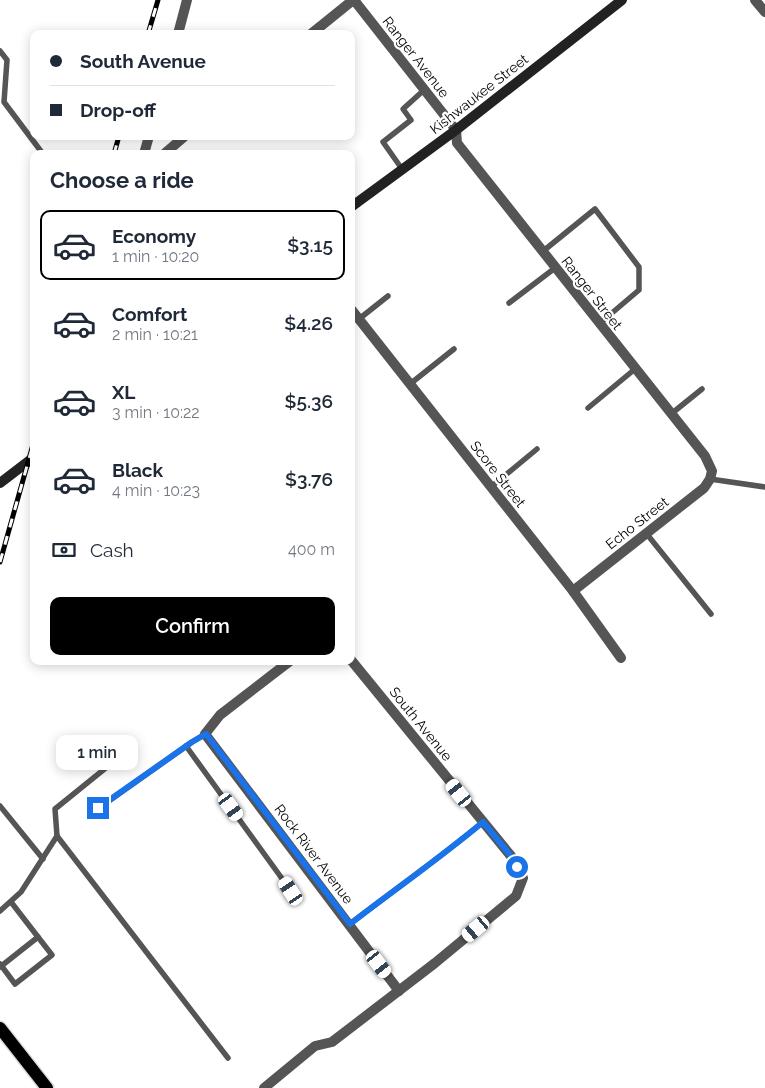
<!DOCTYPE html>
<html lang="en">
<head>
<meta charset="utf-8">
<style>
	body { margin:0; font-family:Raleway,sans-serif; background:#f6f6f7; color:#1f2937; height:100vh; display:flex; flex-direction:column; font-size:19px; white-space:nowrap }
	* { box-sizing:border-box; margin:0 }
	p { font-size:16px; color:#747a83 }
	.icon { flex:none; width:28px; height:28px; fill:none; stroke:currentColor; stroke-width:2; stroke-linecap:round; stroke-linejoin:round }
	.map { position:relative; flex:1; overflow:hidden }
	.drawer { position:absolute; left:30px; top:150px; width:325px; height:515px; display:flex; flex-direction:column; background:#fff; border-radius:10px; box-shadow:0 2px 12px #0003 }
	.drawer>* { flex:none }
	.hud { position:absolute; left:30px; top:30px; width:325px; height:110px; border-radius:10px; box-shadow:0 2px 12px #0003; display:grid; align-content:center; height:110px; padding:0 20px; background:#fff }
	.end { position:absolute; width:22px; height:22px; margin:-11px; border:6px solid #1a73e8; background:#fff; box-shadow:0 0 0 2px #fff }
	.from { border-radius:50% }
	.bubble { position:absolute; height:35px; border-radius:10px; background:#fff; box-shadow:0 2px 12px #0003; font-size:16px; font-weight:600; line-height:35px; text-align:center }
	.car { position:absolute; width:15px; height:30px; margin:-15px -8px; border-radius:6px; box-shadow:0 0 4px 1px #0007; background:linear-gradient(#fff 24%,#345 0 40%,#fff 0 76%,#345 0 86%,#fff 0) }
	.hud b { display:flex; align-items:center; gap:18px; height:48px; font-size:19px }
	.hud b+b { border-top:1px solid #e0e1e3 }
	.hud i { width:12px; height:12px; background:#1f2937 }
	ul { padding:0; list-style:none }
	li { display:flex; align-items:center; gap:15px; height:70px; margin:0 10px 8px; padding:0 10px; border:2px solid transparent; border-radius:10px }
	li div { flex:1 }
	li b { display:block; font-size:19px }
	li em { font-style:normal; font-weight:600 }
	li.active { border-color:#000 }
	li>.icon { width:45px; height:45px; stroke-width:1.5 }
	h2 { padding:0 20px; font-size:22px; line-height:60px }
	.pay { display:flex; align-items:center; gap:12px; height:55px; padding:0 20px; font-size:19px }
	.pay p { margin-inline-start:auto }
	.primary-button { display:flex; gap:10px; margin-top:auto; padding:10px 20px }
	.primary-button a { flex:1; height:58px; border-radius:10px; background:#000; color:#fff; font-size:20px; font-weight:600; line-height:58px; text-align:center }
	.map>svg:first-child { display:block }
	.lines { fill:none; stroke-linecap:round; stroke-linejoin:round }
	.primary-casing { stroke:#dbdbdb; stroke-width:15 }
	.lane { stroke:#555; stroke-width:5.5 }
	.street { stroke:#555; stroke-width:10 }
	.secondary { stroke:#222; stroke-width:10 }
	.primary { stroke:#000; stroke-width:12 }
	.rail-casing { stroke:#000; stroke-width:5 }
	.rail { stroke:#fff; stroke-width:3; stroke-dasharray:9; stroke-linecap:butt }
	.route { stroke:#1a73e8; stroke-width:6 }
	.labels { text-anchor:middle; stroke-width:4.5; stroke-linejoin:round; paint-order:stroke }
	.street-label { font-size:14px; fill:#000; stroke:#fff }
</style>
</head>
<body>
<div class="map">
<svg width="765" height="1088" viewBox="0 0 765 1088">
	<rect width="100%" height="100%" fill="#fff"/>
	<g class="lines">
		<defs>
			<polyline id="primary" points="0,1028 47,1088"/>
		</defs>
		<use href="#primary" class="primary-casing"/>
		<g class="lane">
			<polyline points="0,51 7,60 4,102 43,154"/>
			<polyline points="402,169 383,142 411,120 403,109 424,90"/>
			<polyline points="542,252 595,209 639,267 639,290 599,324"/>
			<polyline points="509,303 555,268"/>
			<polyline points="359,319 388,296"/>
			<polyline points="410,384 454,349"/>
			<polyline points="588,408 635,369"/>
			<polyline points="671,414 702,389"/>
			<polyline points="710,479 765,487"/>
			<polyline points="491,487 537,449"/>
			<polyline points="646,533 711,614"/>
			<polyline points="186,746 291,891"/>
			<polyline points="0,806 43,859"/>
			<polyline points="99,808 192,742 205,734"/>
			<polyline points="57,836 55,809 123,754"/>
			<polyline points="0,911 21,892 57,836 228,1058"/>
			<path d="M 350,924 C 394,890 440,858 483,822"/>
			<polyline points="0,964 15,984 52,955 38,937"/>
			<polyline points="0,967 38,937 11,902"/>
		</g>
		<g class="street">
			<polyline points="354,0 456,130 457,143 705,456 712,471 710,479 704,488 573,591"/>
			<polyline points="755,0 765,12"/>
			<polyline points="178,34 187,0"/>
			<polyline points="311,34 353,0"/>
			<polyline points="144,154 149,136"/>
			<polyline points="164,154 185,136"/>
			<polyline points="351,309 573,591 621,658"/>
			<polyline points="290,661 220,715 205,734 399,991"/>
			<polyline points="264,1088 315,1046 332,1042 435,963 516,896 523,878 511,856 351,660"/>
		</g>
		<g class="secondary">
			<polyline points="351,207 456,130 622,0"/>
			<polyline points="0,483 34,457"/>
		</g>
		<use href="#primary" class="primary"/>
		<defs>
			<g id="rail">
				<polyline points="148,34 158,0"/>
				<polyline points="114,154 119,136"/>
				<polyline points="0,562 34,441"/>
			</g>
		</defs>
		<use href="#rail" class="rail-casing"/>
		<use href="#rail" class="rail"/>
	</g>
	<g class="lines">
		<path class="route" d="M 98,808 L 192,742 L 206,734 L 350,924 C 394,890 440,858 483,822 L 511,856 L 517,867"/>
	</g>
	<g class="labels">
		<g class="street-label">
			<text transform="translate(416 57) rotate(52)" y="5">Ranger Avenue</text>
			<text transform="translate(479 94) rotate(-38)" y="5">Kishwaukee Street</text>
			<text transform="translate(592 293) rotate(52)" y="5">Ranger Street</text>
			<text transform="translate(498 474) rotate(52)" y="5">Score Street</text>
			<text transform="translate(637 523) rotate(-38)" y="5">Echo Street</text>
			<text transform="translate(421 724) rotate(51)" y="5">South Avenue</text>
			<text transform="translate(314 854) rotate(53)" y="5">Rock River Avenue</text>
		</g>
	</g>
</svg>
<i class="end from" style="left:517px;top:867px"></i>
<i class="end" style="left:98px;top:808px"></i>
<div class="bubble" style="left:56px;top:735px;width:82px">1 min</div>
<i class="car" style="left:459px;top:793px;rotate:321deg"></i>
<i class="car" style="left:231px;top:807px;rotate:144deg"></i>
<i class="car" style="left:291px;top:891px;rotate:327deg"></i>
<i class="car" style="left:476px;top:929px;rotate:230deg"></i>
<i class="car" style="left:379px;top:964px;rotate:143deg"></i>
<div class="hud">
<b><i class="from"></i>South Avenue</b>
<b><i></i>Drop-off</b>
</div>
<section class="drawer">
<h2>Choose a ride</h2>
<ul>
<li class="active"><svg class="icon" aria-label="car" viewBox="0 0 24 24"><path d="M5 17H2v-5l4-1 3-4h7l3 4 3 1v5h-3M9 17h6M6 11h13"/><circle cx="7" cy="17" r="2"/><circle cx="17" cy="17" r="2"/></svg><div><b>Economy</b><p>1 min · 10:20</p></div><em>$3.15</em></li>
<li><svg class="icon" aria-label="car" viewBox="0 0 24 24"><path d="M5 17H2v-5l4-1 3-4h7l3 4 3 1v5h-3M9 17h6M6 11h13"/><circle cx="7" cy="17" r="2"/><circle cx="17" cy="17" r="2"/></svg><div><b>Comfort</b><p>2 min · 10:21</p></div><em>$4.26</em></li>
<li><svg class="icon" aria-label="car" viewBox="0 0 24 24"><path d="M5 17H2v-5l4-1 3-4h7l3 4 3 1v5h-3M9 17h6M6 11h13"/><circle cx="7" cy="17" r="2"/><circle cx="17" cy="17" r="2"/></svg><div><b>XL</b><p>3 min · 10:22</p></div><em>$5.36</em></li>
<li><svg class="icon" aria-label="car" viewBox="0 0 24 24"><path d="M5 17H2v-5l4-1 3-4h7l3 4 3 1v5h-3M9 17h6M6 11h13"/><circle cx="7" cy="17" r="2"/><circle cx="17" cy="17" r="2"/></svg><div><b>Black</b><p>4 min · 10:23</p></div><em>$3.76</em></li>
</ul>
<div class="pay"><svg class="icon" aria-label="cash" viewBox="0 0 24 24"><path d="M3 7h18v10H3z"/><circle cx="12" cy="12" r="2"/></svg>Cash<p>400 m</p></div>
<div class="primary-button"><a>Confirm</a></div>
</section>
</div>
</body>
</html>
